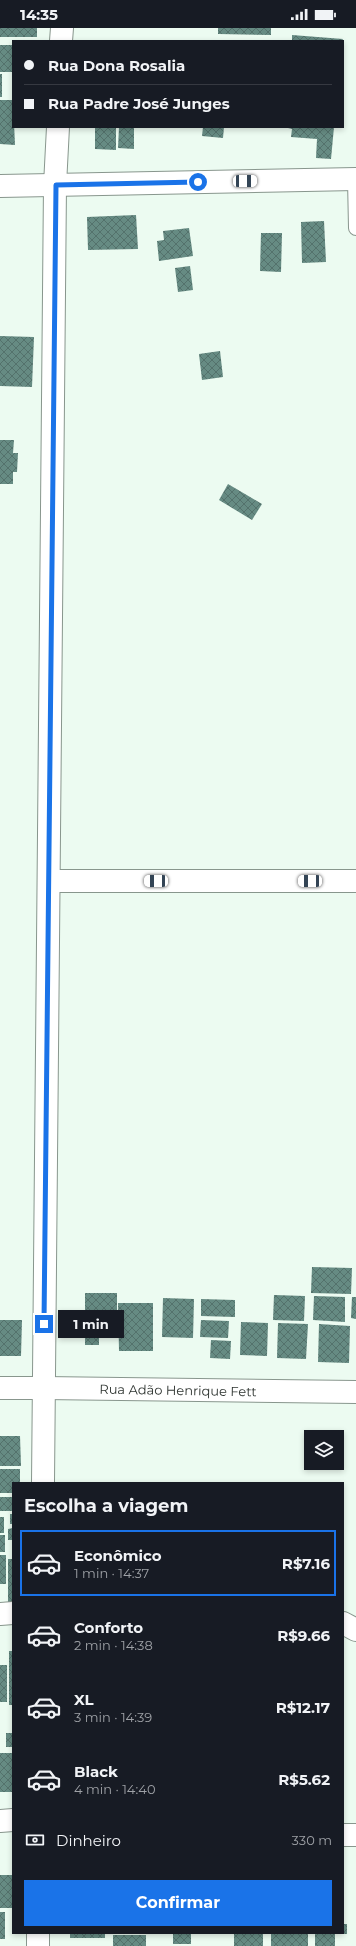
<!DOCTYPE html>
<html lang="pt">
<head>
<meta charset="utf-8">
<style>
	body { margin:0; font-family:Montserrat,sans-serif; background:#20242c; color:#f1f3f6; height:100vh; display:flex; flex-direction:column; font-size:15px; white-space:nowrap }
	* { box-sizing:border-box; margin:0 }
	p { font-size:13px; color:#9ea1a6 }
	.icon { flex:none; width:22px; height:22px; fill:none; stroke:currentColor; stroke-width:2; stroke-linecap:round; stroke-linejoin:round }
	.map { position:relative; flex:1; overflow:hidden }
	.drawer { position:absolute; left:12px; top:1454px; width:332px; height:452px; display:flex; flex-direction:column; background:#171b24; border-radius:0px; box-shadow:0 2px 6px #0003 }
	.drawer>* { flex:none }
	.banner { position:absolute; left:12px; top:12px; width:332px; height:88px; border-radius:0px; box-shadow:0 2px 6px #0003; display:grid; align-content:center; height:88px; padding:0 12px; background:#171b24 }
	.fabs { position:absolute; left:304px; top:1402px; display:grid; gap:8px }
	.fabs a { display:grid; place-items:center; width:40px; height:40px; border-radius:0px; background:#171b24; box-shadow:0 2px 6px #0003; font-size:20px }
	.end { position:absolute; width:18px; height:18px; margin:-9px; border:5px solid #1a73e8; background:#fff; box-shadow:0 0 0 2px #fff }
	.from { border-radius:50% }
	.bubble { position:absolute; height:28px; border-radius:0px; background:#171b24; box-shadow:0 2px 6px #0003; font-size:13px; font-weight:700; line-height:28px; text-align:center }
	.car { position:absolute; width:12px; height:24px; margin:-12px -6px; border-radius:5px; box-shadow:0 0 3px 1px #0007; background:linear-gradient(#fff 24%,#345 0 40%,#fff 0 76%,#345 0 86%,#fff 0) }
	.banner b { display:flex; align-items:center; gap:14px; height:38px; font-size:15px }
	.banner b+b { border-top:1px solid #363941 }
	.banner i { width:10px; height:10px; background:#f1f3f6 }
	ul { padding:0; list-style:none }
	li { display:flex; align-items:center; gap:12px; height:66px; margin:0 8px 6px; padding:0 4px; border:2px solid transparent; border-radius:0px }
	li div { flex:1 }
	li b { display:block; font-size:15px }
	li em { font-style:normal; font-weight:700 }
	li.current { border-color:#1a73e8 }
	li>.icon { width:36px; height:36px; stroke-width:1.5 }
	h2 { padding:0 12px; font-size:18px; line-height:48px }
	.pay { display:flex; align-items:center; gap:10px; height:44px; padding:0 12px; font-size:15px }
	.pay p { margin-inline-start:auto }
	.action { display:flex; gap:8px; margin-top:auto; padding:8px 12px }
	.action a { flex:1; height:46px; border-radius:0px; background:#1a73e8; color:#fff; font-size:16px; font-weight:700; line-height:46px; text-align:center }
	.status { display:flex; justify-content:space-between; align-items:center; height:28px; padding:0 20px; background:#171b24; direction:ltr }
	.status svg { height:11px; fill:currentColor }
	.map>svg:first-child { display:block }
	.building { fill:url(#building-cross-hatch) }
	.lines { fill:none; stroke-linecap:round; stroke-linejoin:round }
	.service-casing { stroke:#88968d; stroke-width:16 }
	.minor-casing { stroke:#88968d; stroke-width:24 }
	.tertiary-casing { stroke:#88968d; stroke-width:24 }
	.service { stroke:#fff; stroke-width:14 }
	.minor { stroke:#fff; stroke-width:22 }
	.tertiary { stroke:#fff; stroke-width:22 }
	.route { stroke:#1a73e8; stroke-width:5 }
	.labels { text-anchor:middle; stroke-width:4; stroke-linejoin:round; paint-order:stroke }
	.street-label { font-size:13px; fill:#2e3430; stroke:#fff }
</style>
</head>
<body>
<div class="status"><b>14:35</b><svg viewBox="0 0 49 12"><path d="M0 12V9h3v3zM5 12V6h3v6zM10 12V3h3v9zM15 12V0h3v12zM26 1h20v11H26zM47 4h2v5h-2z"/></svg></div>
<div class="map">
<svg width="356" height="1918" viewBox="0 0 356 1918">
	<defs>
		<pattern id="building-cross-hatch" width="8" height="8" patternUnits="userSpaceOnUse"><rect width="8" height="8" fill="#668b83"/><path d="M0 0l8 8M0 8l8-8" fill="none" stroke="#54726c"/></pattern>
	</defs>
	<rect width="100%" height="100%" fill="#ecfbf1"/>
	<g class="building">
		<rect x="0" y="0" width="37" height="9"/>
		<polygon points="218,0 271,0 271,7 218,6"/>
		<polygon points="292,7 343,11 342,13 292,13"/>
		<rect x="0" y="17" width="13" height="27"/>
		<rect x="0" y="46" width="2" height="23"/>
		<polygon points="0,72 13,72 15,117 0,116"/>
		<polygon points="95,99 116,99 116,122 95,121"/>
		<polygon points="119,99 134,99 134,121 118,120"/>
		<polygon points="203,99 224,99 223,110 202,108"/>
		<polygon points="284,99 334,99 331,131 316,130 317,111 291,109 292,101"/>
		<polygon points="136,187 138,221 88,222 87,189"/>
		<polygon points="324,193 326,234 302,235 301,194"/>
		<polygon points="189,200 193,228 159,233 157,213 164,212 163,203"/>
		<polygon points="261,205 282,205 281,244 260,243"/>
		<polygon points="190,238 193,262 178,264 175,240"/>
		<polygon points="0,308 34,309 32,359 0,358"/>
		<polygon points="220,323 223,349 202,352 199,326"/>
		<polygon points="0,412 14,412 13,425 18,425 17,444 13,444 13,456 0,456"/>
		<polygon points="228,456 262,476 252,492 219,472"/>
		<polygon points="312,1239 352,1240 351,1266 311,1265"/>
		<polygon points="85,1265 117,1265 117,1310 99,1310 99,1317 85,1317"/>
		<polygon points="274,1267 305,1268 304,1293 273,1292"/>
		<polygon points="314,1268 345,1269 345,1294 313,1292"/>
		<polygon points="352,1269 356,1269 356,1291 351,1290"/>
		<polygon points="163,1270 194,1271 193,1310 162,1309"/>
		<polygon points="201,1271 235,1272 235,1289 201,1288"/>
		<polygon points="118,1275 153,1275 153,1323 119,1323"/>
		<polygon points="0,1292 22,1292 21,1328 0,1328"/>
		<polygon points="201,1292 229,1293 228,1310 200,1309"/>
		<polygon points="241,1294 268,1295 267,1328 240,1327"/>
		<polygon points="278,1295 308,1296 306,1331 277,1330"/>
		<polygon points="319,1296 350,1298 349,1335 318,1334"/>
		<polygon points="211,1312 231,1313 230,1331 210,1330"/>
		<polygon points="0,1408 20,1408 21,1438 0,1438"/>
		<polygon points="0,1441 20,1441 20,1455 13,1455 13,1465 0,1465"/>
		<rect x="0" y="1469" width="13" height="14"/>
		<rect x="10" y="1486" width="3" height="10"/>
		<rect x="0" y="1489" width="4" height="16"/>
		<polygon points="13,1500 13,1512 8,1512 8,1501"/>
		<rect x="0" y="1507" width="5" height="17"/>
		<rect x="0" y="1527" width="6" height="29"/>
		<rect x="8" y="1531" width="5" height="43"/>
		<rect x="9" y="1623" width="4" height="54"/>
		<rect x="0" y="1637" width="7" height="37"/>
		<rect x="6" y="1705" width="7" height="14"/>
		<polygon points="0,1725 12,1725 13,1764 0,1764"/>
		<rect x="0" y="1847" width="13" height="33"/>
		<rect x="0" y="1884" width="5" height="27"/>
		<rect x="343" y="1896" width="4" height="10"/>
		<rect x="70" y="1905" width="35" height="5"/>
		<rect x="173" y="1905" width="18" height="11"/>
		<rect x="234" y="1905" width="29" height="13"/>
		<rect x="271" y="1905" width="37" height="13"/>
		<rect x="315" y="1905" width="20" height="13"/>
		<rect x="113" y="1907" width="33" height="11"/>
	</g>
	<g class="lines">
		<defs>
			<polyline id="service" points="355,151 356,200"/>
			<g id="minor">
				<polyline points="49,853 356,853"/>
				<polyline points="0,1360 44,1360"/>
				<polyline points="343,1595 356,1602"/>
				<polyline points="0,1793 13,1792"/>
				<polyline points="343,1807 356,1807"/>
				<polyline points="38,1918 38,1905"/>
			</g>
			<g id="tertiary">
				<polyline points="61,13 62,0"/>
				<polyline points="0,158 356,151"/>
				<polyline points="44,1360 356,1364"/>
				<polyline points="43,1455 55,157 58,99"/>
				<polyline points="0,1586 13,1585"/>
			</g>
		</defs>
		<use href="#service" class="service-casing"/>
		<use href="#minor" class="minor-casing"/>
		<use href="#tertiary" class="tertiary-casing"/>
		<use href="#service" class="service"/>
		<use href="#minor" class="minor"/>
		<use href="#tertiary" class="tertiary"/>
	</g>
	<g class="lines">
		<polyline class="route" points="44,1296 56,157 198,154"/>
	</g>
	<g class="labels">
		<g class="street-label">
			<text transform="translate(178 1362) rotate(1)" y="5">Rua Adão Henrique Fett</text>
		</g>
	</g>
</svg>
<div class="fabs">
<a><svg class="icon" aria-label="layers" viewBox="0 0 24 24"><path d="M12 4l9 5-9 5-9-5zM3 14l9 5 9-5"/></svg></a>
</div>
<i class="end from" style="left:198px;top:154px"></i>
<i class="end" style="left:44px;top:1296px"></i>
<div class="bubble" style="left:58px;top:1282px;width:66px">1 min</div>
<i class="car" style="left:245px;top:153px;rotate:89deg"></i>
<i class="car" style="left:156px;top:853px;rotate:270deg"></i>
<i class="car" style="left:310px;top:853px;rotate:270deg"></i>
<div class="banner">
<b><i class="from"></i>Rua Dona Rosalia</b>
<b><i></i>Rua Padre José Junges</b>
</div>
<section class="drawer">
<h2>Escolha a viagem</h2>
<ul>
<li class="current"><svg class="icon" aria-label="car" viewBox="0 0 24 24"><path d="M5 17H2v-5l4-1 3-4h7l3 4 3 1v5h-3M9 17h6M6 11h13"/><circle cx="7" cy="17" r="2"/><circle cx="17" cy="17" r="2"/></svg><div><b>Econômico</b><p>1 min · 14:37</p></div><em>R$7.16</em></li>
<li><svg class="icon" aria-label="car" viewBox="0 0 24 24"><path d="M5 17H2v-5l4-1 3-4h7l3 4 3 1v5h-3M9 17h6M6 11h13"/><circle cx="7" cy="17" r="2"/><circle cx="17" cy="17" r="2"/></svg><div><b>Conforto</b><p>2 min · 14:38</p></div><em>R$9.66</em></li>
<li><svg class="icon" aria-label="car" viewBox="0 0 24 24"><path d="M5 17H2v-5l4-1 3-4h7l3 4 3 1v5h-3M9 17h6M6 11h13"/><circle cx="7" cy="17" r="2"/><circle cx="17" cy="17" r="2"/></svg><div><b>XL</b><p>3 min · 14:39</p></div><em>R$12.17</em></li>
<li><svg class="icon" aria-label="car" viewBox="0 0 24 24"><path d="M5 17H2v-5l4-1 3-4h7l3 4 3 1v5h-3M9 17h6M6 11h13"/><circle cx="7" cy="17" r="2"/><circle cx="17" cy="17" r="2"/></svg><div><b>Black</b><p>4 min · 14:40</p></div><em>R$5.62</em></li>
</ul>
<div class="pay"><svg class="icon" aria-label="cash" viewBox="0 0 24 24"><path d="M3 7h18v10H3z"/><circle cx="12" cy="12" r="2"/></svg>Dinheiro<p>330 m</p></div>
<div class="action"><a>Confirmar</a></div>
</section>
</div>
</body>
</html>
